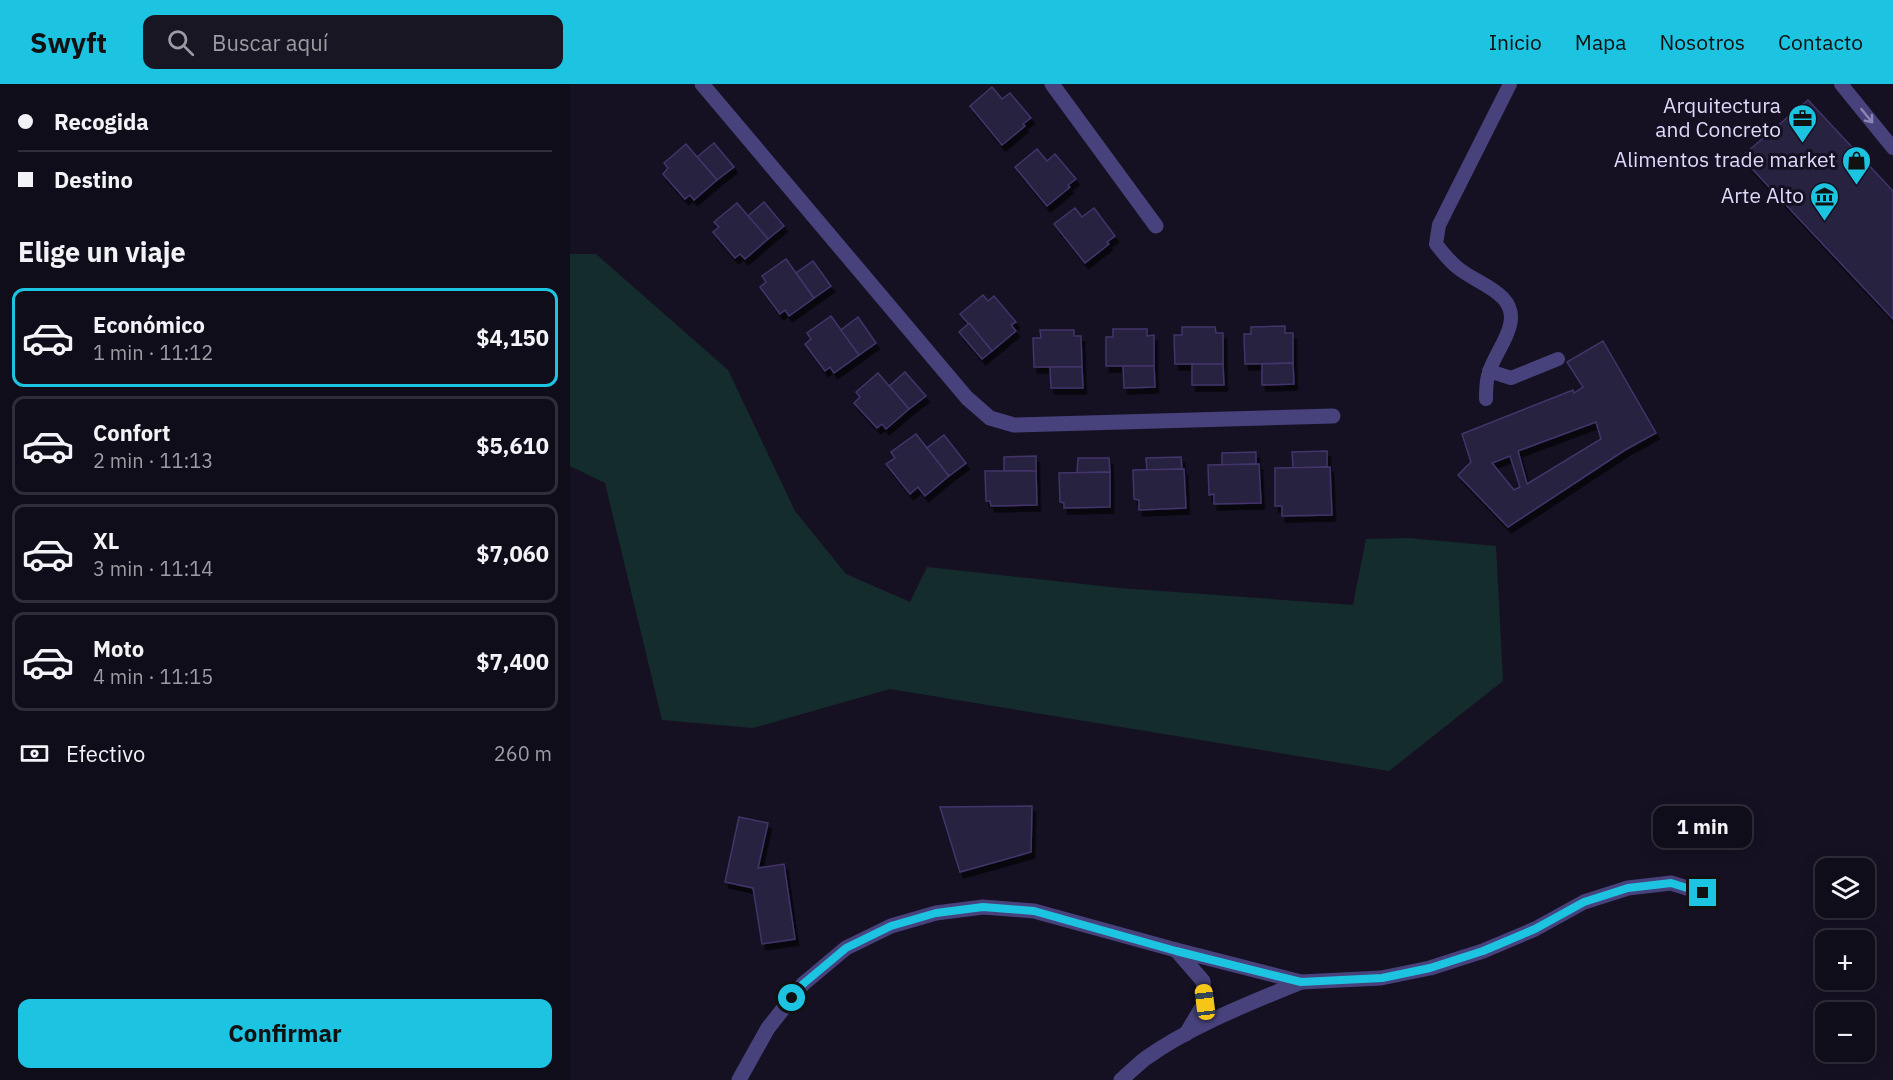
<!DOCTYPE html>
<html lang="es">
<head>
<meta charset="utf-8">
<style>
	body { margin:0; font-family:"IBM Plex Sans",sans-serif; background:#191623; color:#f1f3f6; height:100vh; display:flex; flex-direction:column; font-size:22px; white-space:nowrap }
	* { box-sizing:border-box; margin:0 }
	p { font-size:20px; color:#9c9ca2 }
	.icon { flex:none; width:33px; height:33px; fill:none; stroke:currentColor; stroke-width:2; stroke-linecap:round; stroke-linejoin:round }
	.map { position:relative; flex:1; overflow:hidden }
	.panel { display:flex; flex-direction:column; background:#100d1a; width:570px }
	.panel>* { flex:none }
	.guide { display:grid; align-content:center; height:132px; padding:0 18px; background:#100d1a }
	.fabs { position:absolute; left:1245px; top:774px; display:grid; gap:12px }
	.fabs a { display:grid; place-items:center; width:60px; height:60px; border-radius:12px; background:#100d1a; box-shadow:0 3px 15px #0003,0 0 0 2px #302d39; font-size:30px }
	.end { position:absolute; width:27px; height:27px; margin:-14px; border:8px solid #1dc4e1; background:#111; box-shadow:0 0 0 3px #111 }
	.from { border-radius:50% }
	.bubble { position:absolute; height:42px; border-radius:12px; background:#100d1a; box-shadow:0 3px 15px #0003,0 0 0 2px #302d39; font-size:20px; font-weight:700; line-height:42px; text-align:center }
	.car { position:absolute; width:18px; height:36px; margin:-18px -9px; border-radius:8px; box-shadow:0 0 4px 2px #0007; background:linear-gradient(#f5c518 24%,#345 0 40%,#f5c518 0 76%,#345 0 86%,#f5c518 0) }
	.guide b { display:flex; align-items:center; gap:21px; height:57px; font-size:22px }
	.guide b+b { border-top:2px solid #302d39 }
	.guide i { width:15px; height:15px; background:#f1f3f6 }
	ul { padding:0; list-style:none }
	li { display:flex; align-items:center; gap:18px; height:99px; margin:0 12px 9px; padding:0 6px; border:3px solid #302d39; border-radius:12px }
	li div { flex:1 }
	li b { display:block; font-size:22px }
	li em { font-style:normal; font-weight:700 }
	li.on { border-color:#1dc4e1 }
	li>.icon { width:54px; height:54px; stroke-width:1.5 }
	h2 { padding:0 18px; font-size:27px; line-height:72px }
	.pay { display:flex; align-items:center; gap:15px; height:66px; padding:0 18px; font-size:22px }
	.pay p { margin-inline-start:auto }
	.primary-button { display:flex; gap:12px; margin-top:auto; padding:12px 18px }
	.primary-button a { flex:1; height:69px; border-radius:12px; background:#1dc4e1; color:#111; font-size:24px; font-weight:700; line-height:69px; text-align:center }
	header { display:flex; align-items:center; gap:36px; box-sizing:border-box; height:84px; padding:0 30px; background:#1dc4e1; color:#111 }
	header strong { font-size:28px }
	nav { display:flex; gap:33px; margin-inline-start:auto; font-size:21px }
	.search { width:420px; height:54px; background:#191623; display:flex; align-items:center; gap:15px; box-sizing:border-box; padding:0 21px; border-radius:12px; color:#9c9ca2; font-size:22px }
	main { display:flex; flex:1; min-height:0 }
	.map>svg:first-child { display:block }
	.green { fill:#152c2c }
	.building { fill:#282041; stroke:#42356a; stroke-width:1.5; fill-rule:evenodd; filter:url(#shadow) }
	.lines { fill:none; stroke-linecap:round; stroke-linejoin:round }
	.service { stroke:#47427c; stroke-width:14 }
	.minor { stroke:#47427c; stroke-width:15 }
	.oneway { stroke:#8b86b5 }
	.route { stroke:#1dc4e1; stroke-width:8 }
	.labels { text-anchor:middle; stroke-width:6; stroke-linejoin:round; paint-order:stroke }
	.poi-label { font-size:21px; fill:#ded8fa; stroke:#151123; text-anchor:end }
</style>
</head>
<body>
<header>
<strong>Swyft</strong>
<div class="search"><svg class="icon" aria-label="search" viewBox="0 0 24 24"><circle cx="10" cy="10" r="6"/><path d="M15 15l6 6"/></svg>Buscar aquí</div>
<nav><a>Inicio</a><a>Mapa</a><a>Nosotros</a><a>Contacto</a></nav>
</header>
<main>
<section class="panel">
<div class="guide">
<b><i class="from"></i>Recogida</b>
<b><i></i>Destino</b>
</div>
<h2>Elige un viaje</h2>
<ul>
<li class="on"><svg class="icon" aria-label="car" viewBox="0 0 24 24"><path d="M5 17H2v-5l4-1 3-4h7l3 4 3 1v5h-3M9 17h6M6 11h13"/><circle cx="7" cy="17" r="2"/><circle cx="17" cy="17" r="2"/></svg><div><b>Económico</b><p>1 min · 11:12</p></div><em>$4,150</em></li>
<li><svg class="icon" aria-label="car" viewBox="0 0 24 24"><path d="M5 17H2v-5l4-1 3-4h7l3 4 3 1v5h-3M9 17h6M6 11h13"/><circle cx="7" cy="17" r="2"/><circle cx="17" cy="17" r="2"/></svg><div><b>Confort</b><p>2 min · 11:13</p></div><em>$5,610</em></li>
<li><svg class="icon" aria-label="car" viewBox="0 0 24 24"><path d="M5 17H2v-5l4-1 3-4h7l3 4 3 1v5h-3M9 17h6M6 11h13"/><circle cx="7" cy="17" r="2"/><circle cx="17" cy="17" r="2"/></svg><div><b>XL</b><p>3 min · 11:14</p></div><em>$7,060</em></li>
<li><svg class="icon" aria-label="car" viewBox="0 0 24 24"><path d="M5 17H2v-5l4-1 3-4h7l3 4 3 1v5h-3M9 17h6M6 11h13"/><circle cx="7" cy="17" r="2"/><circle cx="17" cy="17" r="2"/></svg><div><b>Moto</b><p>4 min · 11:15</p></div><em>$7,400</em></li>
</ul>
<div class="pay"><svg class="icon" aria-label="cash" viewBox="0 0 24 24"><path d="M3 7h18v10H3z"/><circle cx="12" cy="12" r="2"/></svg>Efectivo<p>260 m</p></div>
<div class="primary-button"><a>Confirmar</a></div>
</section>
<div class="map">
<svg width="1323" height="996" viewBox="0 0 1323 996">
	<defs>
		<filter id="shadow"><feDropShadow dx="3.5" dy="6" stdDeviation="0" flood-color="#0009"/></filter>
	</defs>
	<rect width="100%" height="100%" fill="#151123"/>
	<polygon class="green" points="0,170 26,170 158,286 225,427 276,490 340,518 357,483 549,504 783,521 796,455 838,454 926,462 933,597 819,687 320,605 183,644 92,636 35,399 0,382"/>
	<g class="building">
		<polygon points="422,3 432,15 440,9 461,34 453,40 455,42 432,61 400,22"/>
		<polygon points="1238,16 1323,107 1323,235 1171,73"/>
		<polygon points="144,59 164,83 147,96 127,73"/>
		<polygon points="116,60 147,96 124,116 120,111 115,115 93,90 98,84 94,79"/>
		<polygon points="467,65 477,77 485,70 506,95 498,101 500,103 477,122 445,83"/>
		<polygon points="194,118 214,142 198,155 178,132"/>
		<polygon points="167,119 198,155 175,175 170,170 165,174 143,148 149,143 144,138"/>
		<polygon points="505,124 512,133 524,124 545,152 537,158 539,160 515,179 484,140"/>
		<polygon points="216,175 244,214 219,232 215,226 210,230 190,203 196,198 192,192"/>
		<polygon points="243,177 261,202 244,214 226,189"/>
		<polygon points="413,211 418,217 424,212 446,238 441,241 446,247 422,267 390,230"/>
		<polygon points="261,232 289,271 264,289 260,283 255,287 235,260 241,255 237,249"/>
		<polygon points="288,233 306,259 289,271 271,246"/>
		<polygon points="399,239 422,267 412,275 389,248"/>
		<polygon points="715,242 715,249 723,249 723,279 675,280 674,250 681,250 681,243"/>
		<polygon points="612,243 645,243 646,249 653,249 653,280 605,280 604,251 612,251"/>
		<polygon points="543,245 577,245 577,252 584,251 584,282 536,282 536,253 543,253"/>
		<polygon points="470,246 504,246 504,252 511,252 512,283 464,283 463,254 471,254"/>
		<path d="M 1033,257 L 1086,349 L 1055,366 L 938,443 L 888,391 L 901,378 L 892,350 L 1003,306 L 1004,309 L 1013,303 L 997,278 ZM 1026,338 L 1031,355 L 957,400 L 948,367 ZM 940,372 L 950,403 L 944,406 L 922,379 Z"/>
		<polygon points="723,279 724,300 692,301 692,280"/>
		<polygon points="622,280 653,280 654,301 622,301"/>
		<polygon points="553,282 584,282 585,303 554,304"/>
		<polygon points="480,283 512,283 513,304 481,304"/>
		<polygon points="335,288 356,312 339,325 319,302"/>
		<polygon points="308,289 339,325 316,345 312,340 307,344 284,319 290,313 286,308"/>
		<polygon points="346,350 379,392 355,412 348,403 340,410 316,380 325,374 321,368"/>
		<polygon points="374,351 396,379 379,392 357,364"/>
		<polygon points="757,367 757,383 723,384 722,368"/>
		<polygon points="686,368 686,380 652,381 652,369"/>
		<polygon points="466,372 466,387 434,387 434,373"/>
		<polygon points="611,373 612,385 577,386 576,374"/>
		<polygon points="508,374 539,374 540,388 507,389"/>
		<polygon points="689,380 691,419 644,420 644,410 639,411 638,381"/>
		<polygon points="760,383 762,431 712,432 712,422 705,422 705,384"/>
		<polygon points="614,385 616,424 569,426 569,416 564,415 563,386"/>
		<polygon points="415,387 466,387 467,421 421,422 420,417 416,417"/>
		<polygon points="540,388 540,423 494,424 494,419 490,418 489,389"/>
		<polygon points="462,722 461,768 390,788 370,723"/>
		<polygon points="169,733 198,739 188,784 214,780 225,855 192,860 183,804 155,798"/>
	</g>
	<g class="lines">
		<g class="service">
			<polyline points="1271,0 1323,64"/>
			<polyline points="919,287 941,294 988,275"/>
			<path d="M 916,315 C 916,308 916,299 918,292 C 922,274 936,259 940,241 C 948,209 907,200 888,184 C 879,177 873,169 866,160 L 869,141 L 940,0"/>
		</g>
		<g class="minor">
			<polyline points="132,0 397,314 420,334 444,341 763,332"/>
			<polyline points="482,0 586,142"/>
			<polyline points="606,866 633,897 635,918 616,950"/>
			<polyline points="169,996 198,944 233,900 276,864 321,842 366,829 413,823 464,827 606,866 731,898 811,894 860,884 913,867 965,845 1014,818 1058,804 1101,799 1133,809"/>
			<path d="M 551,996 C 559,989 567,981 576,974 C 623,941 678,920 731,898"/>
		</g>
	</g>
	<defs><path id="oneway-shaft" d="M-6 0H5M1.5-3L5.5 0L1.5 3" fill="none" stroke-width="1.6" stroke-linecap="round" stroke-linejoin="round" transform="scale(1.5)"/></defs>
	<use class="oneway" href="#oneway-shaft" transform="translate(1297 32) rotate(51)"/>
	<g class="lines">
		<polyline class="route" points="222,914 233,900 276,864 321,842 366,829 413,823 464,827 606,867 731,898 812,894 860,884 913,867 965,845 1014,818 1058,804 1101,799 1133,809"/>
	</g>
	<defs>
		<symbol id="office-pin" viewBox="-11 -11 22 30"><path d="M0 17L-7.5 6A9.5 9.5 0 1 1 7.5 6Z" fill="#1dc4e1" stroke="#151123"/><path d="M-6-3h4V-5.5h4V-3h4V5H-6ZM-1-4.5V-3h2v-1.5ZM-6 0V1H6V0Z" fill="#111"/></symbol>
		<symbol id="shop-pin" viewBox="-11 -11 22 30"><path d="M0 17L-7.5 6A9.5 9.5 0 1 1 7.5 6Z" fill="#1dc4e1" stroke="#151123"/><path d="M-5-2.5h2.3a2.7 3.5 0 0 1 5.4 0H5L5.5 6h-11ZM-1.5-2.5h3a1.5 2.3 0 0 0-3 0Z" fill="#111"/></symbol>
		<symbol id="museum-pin" viewBox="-11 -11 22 30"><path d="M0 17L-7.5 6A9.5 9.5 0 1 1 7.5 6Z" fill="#1dc4e1" stroke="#151123"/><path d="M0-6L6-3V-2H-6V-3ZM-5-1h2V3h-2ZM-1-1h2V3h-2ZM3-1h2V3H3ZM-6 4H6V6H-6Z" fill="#111"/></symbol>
	</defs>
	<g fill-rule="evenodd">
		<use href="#office-pin" x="1216" y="18" width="33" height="45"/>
		<use href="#shop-pin" x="1270" y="60" width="33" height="45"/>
		<use href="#museum-pin" x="1238" y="96" width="33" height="45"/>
	</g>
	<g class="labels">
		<g class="poi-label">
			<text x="1211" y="29">Arquitectura<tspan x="1211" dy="24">and Concreto</tspan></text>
			<text x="1266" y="83">Alimentos trade market</text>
			<text x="1234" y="119">Arte Alto</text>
		</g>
	</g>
</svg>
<div class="fabs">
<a><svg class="icon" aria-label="layers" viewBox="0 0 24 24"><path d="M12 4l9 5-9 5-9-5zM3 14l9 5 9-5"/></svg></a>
<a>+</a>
<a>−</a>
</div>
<i class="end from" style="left:222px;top:914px"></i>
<i class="end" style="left:1133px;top:809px"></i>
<div class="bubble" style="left:1083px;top:722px;width:99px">1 min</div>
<i class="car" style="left:635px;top:918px;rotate:353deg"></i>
</div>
</main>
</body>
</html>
